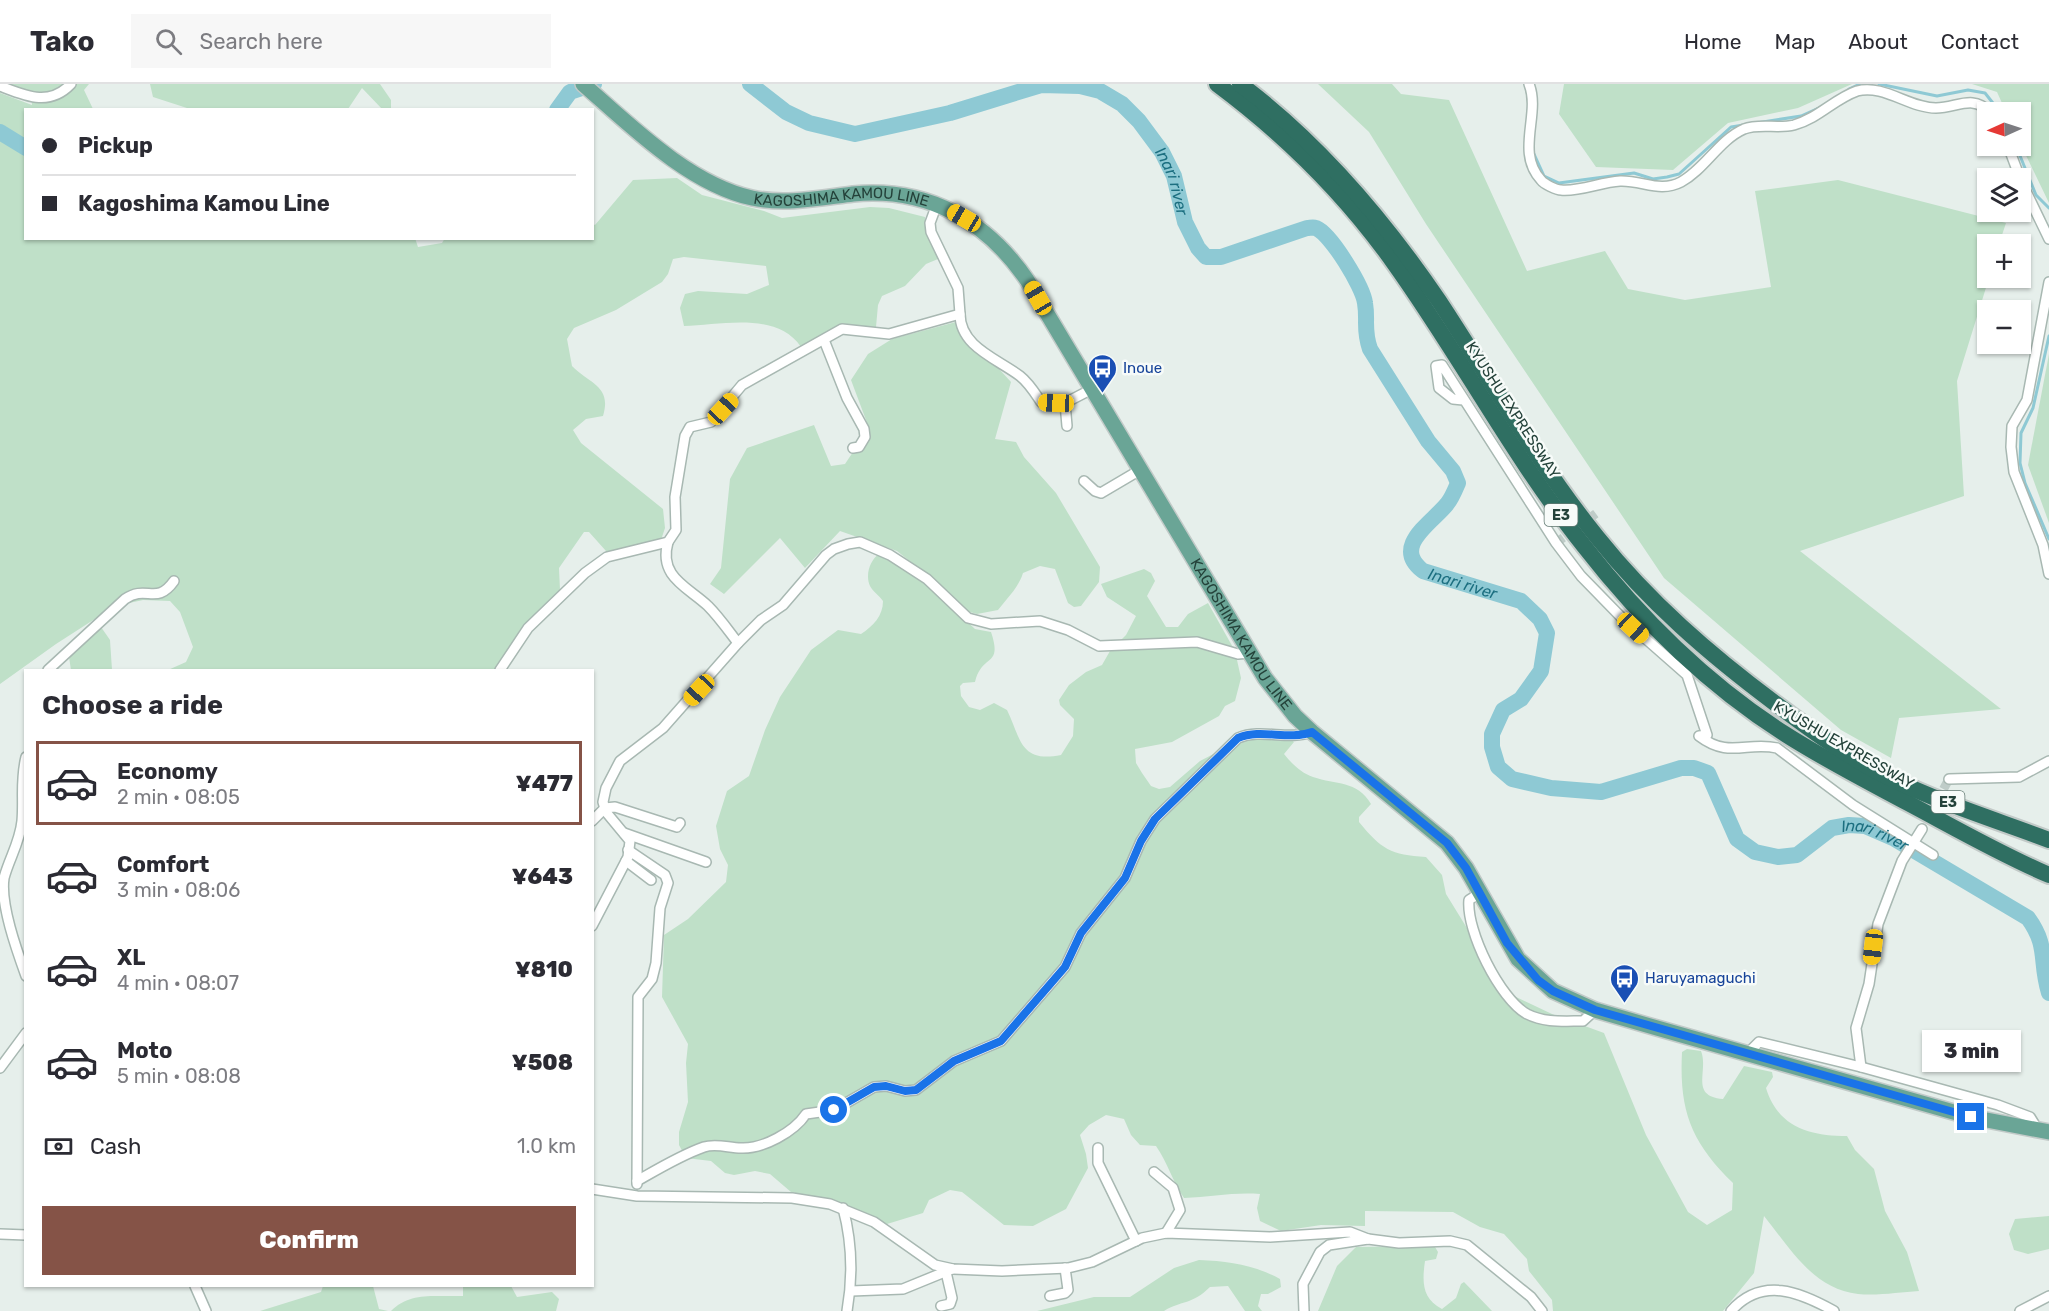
<!DOCTYPE html>
<html lang="en">
<head>
<meta charset="utf-8">
<style>
	body { margin:0; font-family:Rubik,sans-serif; background:#f7f7f7; color:#2b2b33; height:100vh; display:flex; flex-direction:column; font-size:22px; white-space:nowrap }
	* { box-sizing:border-box; margin:0 }
	p { font-size:20px; color:#7c7c81 }
	.icon { flex:none; width:33px; height:33px; fill:none; stroke:currentColor; stroke-width:2; stroke-linecap:round; stroke-linejoin:round }
	.map { position:relative; flex:1; overflow:hidden }
	.sheet { position:absolute; left:24px; top:585px; width:570px; height:618px; display:flex; flex-direction:column; background:#fff; border-radius:0px; box-shadow:0 2px 4px #0004 }
	.sheet>* { flex:none }
	.guide { position:absolute; left:24px; top:24px; width:570px; height:132px; border-radius:0px; box-shadow:0 2px 4px #0004; display:grid; align-content:center; height:132px; padding:0 18px; background:#fff }
	.needle { width:39px; rotate:267deg }
	.buttons { position:absolute; left:1977px; top:18px; display:grid; gap:12px }
	.buttons a { display:grid; place-items:center; width:54px; height:54px; border-radius:0px; background:#fff; box-shadow:0 2px 4px #0004; font-size:30px }
	.end { position:absolute; width:27px; height:27px; margin:-14px; border:8px solid #1a73e8; background:#fff; box-shadow:0 0 0 3px #fff }
	.from { border-radius:50% }
	.bubble { position:absolute; height:42px; border-radius:0px; background:#fff; box-shadow:0 2px 4px #0004; font-size:20px; font-weight:800; line-height:42px; text-align:center }
	.car { position:absolute; width:18px; height:36px; margin:-18px -9px; border-radius:8px; box-shadow:0 0 4px 2px #0007; background:linear-gradient(#f5c518 24%,#345 0 40%,#f5c518 0 76%,#345 0 86%,#f5c518 0) }
	.guide b { display:flex; align-items:center; gap:21px; height:57px; font-size:22px }
	.guide b+b { border-top:2px solid #e1e1e2 }
	.guide i { width:15px; height:15px; background:#2b2b33 }
	ul { padding:0; list-style:none }
	li { display:flex; align-items:center; gap:18px; height:84px; margin:0 12px 9px; padding:0 6px; border:3px solid transparent; border-radius:0px }
	li div { flex:1 }
	li b { display:block; font-size:22px }
	li em { font-style:normal; font-weight:800 }
	li.selected { border-color:#855347 }
	li>.icon { width:54px; height:54px; stroke-width:1.5 }
	h2 { padding:0 18px; font-size:27px; line-height:72px }
	.pay { display:flex; align-items:center; gap:15px; height:66px; padding:0 18px; font-size:22px }
	.pay p { margin-inline-start:auto }
	.action { display:flex; gap:12px; margin-top:auto; padding:12px 18px }
	.action a { flex:1; height:69px; border-radius:0px; background:#855347; color:#fff; font-size:24px; font-weight:800; line-height:69px; text-align:center }
	header { display:flex; align-items:center; gap:36px; box-sizing:border-box; height:84px; padding:0 30px; background:#fff; border-bottom:2px solid #e1e1e2 }
	header strong { font-size:28px }
	nav { display:flex; gap:33px; margin-inline-start:auto; font-size:21px }
	.search { width:420px; height:54px; background:#f7f7f7; display:flex; align-items:center; gap:15px; box-sizing:border-box; padding:0 21px; border-radius:0px; color:#7c7c81; font-size:22px }
	.map>svg:first-child { display:block }
	.green { fill:#bfe0c8 }
	.lines { fill:none; stroke-linecap:round; stroke-linejoin:round }
	.stream { stroke:#8ec9d4; stroke-width:3 }
	.river { stroke:#8ec9d4; stroke-width:16 }
	.minor-tunnel { stroke:#bfccc8; stroke-width:9; stroke-dasharray:9 4.5; stroke-linecap:butt }
	.minor-casing { stroke:#a8b8b2; stroke-width:12 }
	.primary-casing { stroke:#c2cac8; stroke-width:18 }
	.motorway-casing { stroke:#c2cac8; stroke-width:20 }
	.minor { stroke:#fff; stroke-width:9 }
	.primary { stroke:#6aa596; stroke-width:15 }
	.motorway { stroke:#2f6f62; stroke-width:16 }
	.route { stroke:#1a73e8; stroke-width:8 }
	.labels { text-anchor:middle; stroke-width:5; stroke-linejoin:round; paint-order:stroke }
	.shield { fill:#f7fbf9; stroke:#637a73; stroke-width:1.5 }
	.shield-label { font-size:14px; font-weight:bold; fill:#24423a }
	.street-label { font-size:15px; fill:#24423a; stroke:#f7fbf9 }
	.transit-label { font-size:15px; fill:#164399; stroke:#f7fbf9; text-anchor:start }
	.water-label { font-size:16px; font-style:italic; fill:#1c6f80; stroke:#f7fbf9 }
</style>
</head>
<body>
<header>
<strong>Tako</strong>
<div class="search"><svg class="icon" aria-label="search" viewBox="0 0 24 24"><circle cx="10" cy="10" r="6"/><path d="M15 15l6 6"/></svg>Search here</div>
<nav><a>Home</a><a>Map</a><a>About</a><a>Contact</a></nav>
</header>
<div class="map">
<svg width="2049" height="1227" viewBox="0 0 2049 1227">
	<rect width="100%" height="100%" fill="#e6efeb"/>
	<g class="green">
		<path d="M 0,0 L 89,0 L 84,6 L 93,25 L 26,26 L 26,154 L 415,154 L 418,163 L 442,159 L 445,154 L 592,154 L 593,140 L 595,141 L 633,96 L 677,94 L 702,111 L 764,127 L 782,134 L 870,123 L 889,124 L 925,133 L 927,146 L 938,175 L 926,180 L 905,202 L 882,212 L 878,221 L 876,243 L 845,242 L 801,263 C 777,227 721,241 684,242 L 680,224 L 685,210 L 698,207 L 747,210 L 769,201 L 766,182 L 684,173 L 673,175 L 668,190 L 662,198 L 616,226 L 574,244 L 567,255 L 572,282 C 590,300 612,302 603,332 L 586,335 L 573,346 L 581,359 L 663,425 L 665,444 L 661,456 L 611,469 L 606,467 L 589,448 L 584,448 L 559,484 L 560,506 L 499,586 L 168,586 L 186,578 L 193,563 L 180,528 L 170,517 L 143,516 L 115,522 L 56,560 L 0,600 L 0,9 L 32,21 L 31,11 Z"/>
		<polygon points="150,0 380,0 391,16 391,25 382,25 362,4 348,25 190,25 153,13"/>
		<polygon points="1318,0 1392,0 1401,10 1449,16 1527,187 1605,167 1628,205 1685,216 1771,203 1755,107 1838,96 2006,139 1999,160 1988,160 1989,194 1957,297 1964,412 1800,467 2001,625 1899,634 1891,674 1841,646 1664,494 1426,140 1369,48"/>
		<polygon points="1564,0 1852,0 1798,24 1728,39 1673,86 1596,83 1559,30"/>
		<polygon points="1972,0 2049,0 2049,119 2021,61 2020,28 2006,28 1997,8"/>
		<path d="M 956,238 L 1011,298 L 995,355 L 1016,358 L 1024,373 L 1056,409 L 1100,483 L 1099,498 L 1081,522 L 1074,523 L 1068,519 L 1055,485 L 1040,482 L 1023,489 C 1019,503 1007,514 998,526 L 977,530 L 963,526 L 951,510 L 897,467 L 840,447 L 805,484 L 780,454 L 724,510 L 710,500 L 721,484 L 730,395 L 747,364 L 814,341 L 831,382 L 845,380 L 869,344 L 851,296 L 868,270 L 892,255 Z"/>
		<polygon points="2049,270 2049,439 2028,381"/>
		<path d="M 879,470 L 919,492 L 975,545 L 991,548 C 1003,584 982,569 975,598 L 963,599 L 960,602 L 961,612 L 969,623 L 980,626 L 994,619 L 1007,626 C 1021,655 1020,679 1061,671 L 1073,652 L 1074,635 L 1060,621 L 1059,616 L 1069,601 L 1086,588 L 1102,581 L 1110,567 L 1126,551 L 1136,532 L 1107,513 L 1101,500 L 1144,485 L 1151,489 L 1155,497 L 1147,512 L 1166,543 L 1178,543 L 1188,530 L 1208,519 L 1235,567 L 1241,594 L 1235,617 L 1225,622 L 1219,632 L 1172,658 L 1135,665 L 1136,679 L 1142,689 L 1151,702 L 1159,705 L 1170,703 L 1200,677 L 1246,653 L 1289,654 L 1294,658 L 1284,670 C 1291,679 1301,689 1313,693 C 1336,701 1357,696 1371,720 L 1359,733 L 1359,738 C 1381,765 1391,771 1426,773 L 1442,791 L 1446,810 L 1478,862 L 1514,912 L 1552,930 L 1604,949 L 1646,1051 L 1688,1128 L 1707,1141 L 1732,1126 L 1733,1099 C 1691,1058 1679,1027 1682,968 L 1687,965 L 1701,967 C 1709,987 1689,1012 1723,1015 L 1744,982 L 1772,988 L 1773,993 L 1766,1004 C 1778,1043 1809,1052 1847,1052 L 1855,1066 L 1874,1085 L 1885,1127 L 1907,1168 L 1919,1207 C 1900,1208 1878,1212 1858,1210 C 1813,1205 1790,1164 1764,1132 L 1754,1189 L 1723,1227 L 1553,1227 L 1552,1216 L 1529,1187 L 1527,1175 L 1504,1150 L 1480,1143 L 1453,1128 L 1365,1127 L 1365,1142 L 1321,1141 L 1281,1147 L 1260,1137 L 1257,1124 L 1260,1110 C 1234,1108 1210,1113 1184,1114 C 1172,1097 1168,1079 1156,1062 L 1140,1061 L 1131,1051 L 1124,1035 L 1106,1031 L 1089,1041 L 1080,1051 L 1086,1070 L 1088,1084 L 1066,1125 L 1033,1142 L 1004,1141 L 962,1108 L 950,1106 L 929,1116 L 923,1129 L 887,1140 L 841,1119 L 791,1108 L 770,1090 L 755,1087 L 734,1091 L 725,1089 L 711,1077 L 686,1074 L 679,1061 L 679,1048 L 688,1018 L 686,979 L 688,960 L 662,913 L 664,851 L 688,835 L 726,798 L 728,781 L 720,765 L 716,742 L 727,707 L 749,692 L 765,646 L 780,613 L 811,566 L 838,546 L 861,550 C 873,542 883,532 883,517 C 879,511 873,508 870,502 C 865,491 870,476 879,470 Z"/>
		<polygon points="101,543 110,556 112,586 71,586 69,573"/>
		<polygon points="2049,1132 2049,1165 2028,1170 2014,1166 2009,1150 2015,1135"/>
		<path d="M 1427,1162 L 1435,1163 L 1438,1168 L 1436,1175 L 1425,1177 C 1422,1198 1422,1215 1442,1225 L 1456,1214 L 1461,1200 L 1464,1198 L 1492,1227 L 1318,1227 L 1337,1182 L 1356,1163 Z"/>
		<path d="M 1199,1176 C 1229,1177 1254,1181 1280,1195 L 1281,1203 L 1268,1210 L 1261,1210 L 1258,1222 L 1262,1227 L 1245,1227 L 1228,1202 L 1210,1203 C 1192,1221 1182,1216 1164,1227 L 1037,1227 L 1094,1213 L 1130,1213 L 1174,1184 Z"/>
		<polygon points="323,1202 373,1202 379,1225 388,1227 260,1227 321,1208"/>
		<path d="M 463,1202 L 511,1202 L 517,1213 L 552,1208 L 559,1215 L 556,1227 L 391,1227 C 410,1207 437,1213 463,1212 Z"/>
	</g>
	<g class="lines">
		<g class="stream">
			<polyline points="1879,0 1937,12 1968,6 1985,9 2000,28"/>
			<polyline points="1849,5 1860,0"/>
			<polyline points="2016,62 2036,111 2049,124"/>
			<polyline points="1534,70 1544,92 1559,99 1634,89 1653,95 1667,93 1679,90 1731,43 1801,32 1821,23"/>
			<polyline points="2049,252 2033,324 2021,349 2020,379 2025,399 2049,455"/>
		</g>
		<g class="river">
			<path id="s1" d="M 750,0 L 786,28 L 809,39 L 855,50 L 950,29 L 1041,1 L 1080,2 L 1100,7 L 1122,20 L 1139,37 L 1162,68 L 1174,92 L 1185,138 L 1198,164 L 1206,173 L 1221,173 L 1307,144 C 1310,144 1313,143 1316,144 C 1331,150 1363,203 1365,219 C 1368,237 1363,245 1370,265 L 1428,357 L 1453,387 L 1458,399 C 1455,406 1452,414 1447,420 C 1432,439 1391,462 1423,487 L 1521,517 L 1540,535 L 1547,549 L 1541,587 L 1521,615 L 1503,626 L 1492,650 L 1492,663 L 1498,683 L 1512,695 L 1551,704 L 1601,708 L 1681,684 L 1694,684 L 1708,689 L 1737,755 L 1755,768 L 1778,773 L 1797,771 L 1832,744 L 1849,741 L 1865,742 L 1895,755 L 2028,834 C 2049,863 2039,876 2049,909"/>
			<polyline points="557,26 570,8 594,0"/>
			<polyline points="0,48 26,64"/>
		</g>
		<g class="minor-tunnel">
			<polyline points="1556,459 1598,428"/>
			<polyline points="1937,717 1949,695"/>
		</g>
		<defs>
			<g id="minor">
				<path d="M 1529,0 C 1541,30 1515,68 1541,96 C 1544,100 1556,106 1561,106 C 1579,108 1601,98 1620,97 C 1642,96 1660,109 1681,98 C 1705,85 1719,56 1744,45 C 1759,39 1778,45 1794,41 C 1819,34 1834,15 1857,7 C 1884,0 1909,24 1936,24 C 1957,24 1972,10 1990,28"/>
				<path d="M 0,2 C 26,12 49,23 71,0"/>
				<polyline points="2008,62 2020,94"/>
				<polyline points="2020,95 2049,155"/>
				<polyline points="2049,198 2027,316 2012,342 2011,363 2014,388 2043,461 2049,490"/>
				<path d="M 960,230 C 960,263 998,275 1020,292 C 1029,299 1035,309 1041,318 L 1065,319 L 1092,305"/>
				<polyline points="824,256 847,314 864,345 865,353 859,363 853,364"/>
				<path d="M 1463,316 L 1453,315 L 1439,304 L 1436,282 L 1442,281 L 1556,459 L 1581,492 L 1621,533 L 1687,591 L 1707,651 L 1699,652 C 1729,675 1747,657 1777,664 L 1853,721 L 1933,771"/>
				<polyline points="1065,319 1067,342"/>
				<polyline points="1084,397 1095,407 1101,409 1140,386"/>
				<path d="M 668,458 C 658,493 688,503 708,522 C 719,533 728,546 738,559"/>
				<path d="M 48,586 L 125,515 C 147,500 156,522 174,497"/>
				<polyline points="500,586 528,544 585,489 607,473 668,458 676,446 675,413 685,352 690,343 711,338 742,301 842,245 889,250 960,230 958,204 931,148 930,139 937,120"/>
				<path d="M 26,673 C 20,697 24,715 22,737 C 20,758 9,775 4,794 C 0,820 17,867 26,892"/>
				<polyline points="1949,695 2019,693 2049,677"/>
				<polyline points="592,737 605,724 615,723 677,743 680,739"/>
				<polyline points="624,749 706,778"/>
				<polyline points="628,766 665,791 668,799 660,824 656,879 652,895 638,913 637,1100"/>
				<polyline points="626,777 651,796"/>
				<path d="M 1480,809 L 1469,816 C 1466,847 1500,915 1527,930 C 1545,939 1563,937 1583,937 L 1595,926"/>
				<polyline points="592,842 628,773 630,757 606,728 603,718 606,704 620,677 663,644 738,559 761,536 783,521 826,471 834,465 848,460 860,458 890,471 927,495 968,534 991,540 1040,537 1068,546 1099,562 1197,558 1238,570 1249,569"/>
				<polyline points="1748,969 1759,958 1861,983 1856,944 1869,900 1878,840 1902,777 1922,745"/>
				<polyline points="1861,983 1998,1021 2030,1033 2038,1046"/>
				<polyline points="0,984 26,949"/>
				<polyline points="1098,1064 1098,1079 1136,1157"/>
				<polyline points="1154,1088 1173,1104 1180,1126 1166,1149"/>
				<path d="M 637,1097 C 658,1085 681,1071 704,1063 C 716,1059 729,1064 741,1064 C 763,1065 794,1048 806,1030 L 834,1026 L 874,1003 L 886,1002 L 905,1007 L 916,1006 L 954,977 L 1001,957 L 1065,883 L 1081,849 L 1125,794 L 1141,757 L 1155,735 L 1238,654 C 1262,644 1288,657 1312,648"/>
				<polyline points="592,1105 637,1112 792,1114 830,1120 874,1138 935,1181 953,1185 1002,1187 1068,1184 1092,1178 1142,1154 1166,1149 1270,1153 1350,1148 1368,1155"/>
				<path d="M 843,1124 C 852,1158 853,1193 847,1227"/>
				<polyline points="0,1150 26,1151"/>
				<polyline points="195,1202 206,1227"/>
				<polyline points="851,1207 903,1205 952,1185"/>
				<polyline points="1050,1212 1065,1209 1068,1206 1065,1184"/>
				<polyline points="941,1222 950,1220 952,1214 946,1188"/>
				<polyline points="1304,1227 1303,1200 1320,1168 1329,1161 1368,1155 1399,1159 1450,1157 1467,1161 1531,1213 1542,1227"/>
				<path d="M 1731,1227 C 1762,1192 1800,1208 1834,1227"/>
				<polyline points="2020,1227 2049,1212"/>
			</g>
			<g id="primary">
				<path id="s2" d="M 583,0 C 631,42 689,100 752,114 C 785,121 820,114 853,110 C 927,103 986,136 1027,196 L 1265,594 L 1295,632 L 1312,648 L 1447,759 L 1466,784 L 1518,875 L 1553,907 L 1595,926 L 1657,944 L 1971,1033 L 2049,1048"/>
			</g>
			<g id="motorway">
				<path d="M 1217,0 C 1284,50 1345,110 1394,179 C 1460,271 1513,373 1584,462 C 1640,534 1708,601 1785,650 C 1824,675 1867,697 1908,719 C 1955,744 2000,770 2049,791"/>
				<path d="M 1240,0 C 1319,59 1384,136 1439,217 C 1491,296 1538,380 1597,453 C 1649,518 1709,570 1776,620 C 1812,647 1849,674 1890,694 C 1941,719 1996,736 2049,756"/>
			</g>
		</defs>
		<use href="#minor" class="minor-casing"/>
		<use href="#primary" class="primary-casing"/>
		<use href="#motorway" class="motorway-casing"/>
		<use href="#minor" class="minor"/>
		<use href="#primary" class="primary"/>
		<use href="#motorway" class="motorway"/>
	</g>
	<g class="lines">
		<path class="route" d="M 834,1026 L 874,1003 L 886,1002 L 905,1007 L 916,1006 L 954,977 L 1001,957 L 1065,883 L 1081,849 L 1125,794 L 1141,757 L 1155,735 L 1238,654 C 1262,644 1288,657 1312,648 L 1447,759 L 1466,784 L 1507,859 L 1538,896 L 1553,907 L 1595,926 L 1971,1033"/>
	</g>
	<defs>
		<symbol id="bus-pin" viewBox="-11 -11 22 30"><path d="M0 17L-7.5 6A9.5 9.5 0 1 1 7.5 6Z" fill="#1a4fb4" stroke="#f7fbf9"/><path d="M-5-6H5V4H4V6H2V4H-2V6H-4V4H-5ZM-3.5-4V0h7V-4ZM-3.5 1.2v1.5H-2V1.2ZM2 1.2v1.5H3.5V1.2Z" fill="#fff"/></symbol>
	</defs>
	<g fill-rule="evenodd">
		<use href="#bus-pin" x="1086" y="268" width="33" height="45"/>
		<use href="#bus-pin" x="1608" y="878" width="33" height="45"/>
	</g>
	<g class="labels">
		<g class="shield">
			<rect x="1544.5" y="420" width="33" height="22" rx="4.5"/>
			<rect x="1931.5" y="707" width="33" height="22" rx="4.5"/>
		</g>
		<g class="shield-label">
			<text x="1561" y="436">E3</text>
			<text x="1948" y="723">E3</text>
		</g>
		<g class="street-label">
			<text dy="5" stroke="none"><textPath href="#s2" startOffset="296">KAGOSHIMA KAMOU LINE</textPath></text>
			<text transform="translate(1513 326) rotate(57)" y="5">KYUSHU EXPRESSWAY</text>
			<text dy="5" stroke="none"><textPath href="#s2" startOffset="926">KAGOSHIMA KAMOU LINE</textPath></text>
			<text transform="translate(1844 661) rotate(30)" y="5">KYUSHU EXPRESSWAY</text>
		</g>
		<g class="transit-label">
			<text x="1123" y="289">Inoue</text>
			<text x="1645" y="899">Haruyamaguchi</text>
		</g>
		<g class="water-label">
			<text dy="6" stroke="none"><textPath href="#s1" startOffset="490">Inari river</textPath></text>
			<text dy="6" stroke="none"><textPath href="#s1" startOffset="1137">Inari river</textPath></text>
			<text dy="6" stroke="none"><textPath href="#s1" startOffset="1840">Inari river</textPath></text>
		</g>
	</g>
</svg>
<div class="buttons">
<a><svg class="needle" viewBox="-14 -14 28 28"><path d="M0-13l5 13h-10z" fill="#e53935"/><path d="M0 13l5-13h-10z" fill="#7c7c81"/></svg></a>
<a><svg class="icon" aria-label="layers" viewBox="0 0 24 24"><path d="M12 4l9 5-9 5-9-5zM3 14l9 5 9-5"/></svg></a>
<a>+</a>
<a>−</a>
</div>
<i class="end from" style="left:834px;top:1026px"></i>
<i class="end" style="left:1971px;top:1033px"></i>
<div class="bubble" style="left:1922px;top:946px;width:99px">3 min</div>
<i class="car" style="left:964px;top:134px;rotate:300deg"></i>
<i class="car" style="left:1038px;top:214px;rotate:330deg"></i>
<i class="car" style="left:1056px;top:319px;rotate:272deg"></i>
<i class="car" style="left:723px;top:325px;rotate:43deg"></i>
<i class="car" style="left:1633px;top:544px;rotate:133deg"></i>
<i class="car" style="left:699px;top:606px;rotate:223deg"></i>
<i class="car" style="left:1873px;top:863px;rotate:187deg"></i>
<div class="guide">
<b><i class="from"></i>Pickup</b>
<b><i></i>Kagoshima Kamou Line</b>
</div>
<section class="sheet">
<h2>Choose a ride</h2>
<ul>
<li class="selected"><svg class="icon" aria-label="car" viewBox="0 0 24 24"><path d="M5 17H2v-5l4-1 3-4h7l3 4 3 1v5h-3M9 17h6M6 11h13"/><circle cx="7" cy="17" r="2"/><circle cx="17" cy="17" r="2"/></svg><div><b>Economy</b><p>2 min · 08:05</p></div><em>¥477</em></li>
<li><svg class="icon" aria-label="car" viewBox="0 0 24 24"><path d="M5 17H2v-5l4-1 3-4h7l3 4 3 1v5h-3M9 17h6M6 11h13"/><circle cx="7" cy="17" r="2"/><circle cx="17" cy="17" r="2"/></svg><div><b>Comfort</b><p>3 min · 08:06</p></div><em>¥643</em></li>
<li><svg class="icon" aria-label="car" viewBox="0 0 24 24"><path d="M5 17H2v-5l4-1 3-4h7l3 4 3 1v5h-3M9 17h6M6 11h13"/><circle cx="7" cy="17" r="2"/><circle cx="17" cy="17" r="2"/></svg><div><b>XL</b><p>4 min · 08:07</p></div><em>¥810</em></li>
<li><svg class="icon" aria-label="car" viewBox="0 0 24 24"><path d="M5 17H2v-5l4-1 3-4h7l3 4 3 1v5h-3M9 17h6M6 11h13"/><circle cx="7" cy="17" r="2"/><circle cx="17" cy="17" r="2"/></svg><div><b>Moto</b><p>5 min · 08:08</p></div><em>¥508</em></li>
</ul>
<div class="pay"><svg class="icon" aria-label="cash" viewBox="0 0 24 24"><path d="M3 7h18v10H3z"/><circle cx="12" cy="12" r="2"/></svg>Cash<p>1.0 km</p></div>
<div class="action"><a>Confirm</a></div>
</section>
</div>
</body>
</html>
